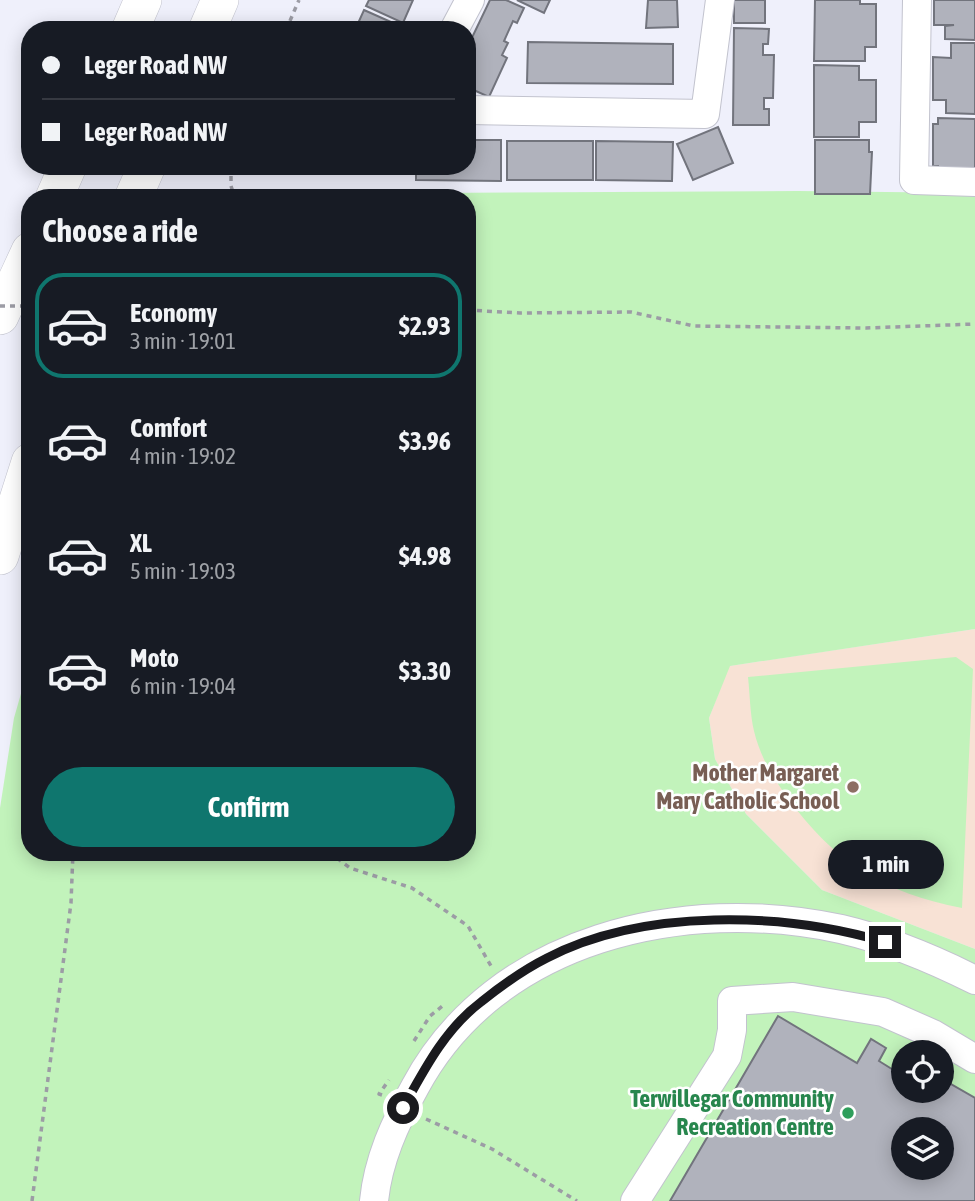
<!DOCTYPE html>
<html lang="en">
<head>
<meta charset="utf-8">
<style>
	body { margin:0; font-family:"Asap Condensed",sans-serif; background:#242831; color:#f1f3f6; height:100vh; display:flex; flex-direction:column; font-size:26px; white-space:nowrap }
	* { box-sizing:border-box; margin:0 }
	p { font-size:23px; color:#9ea1a6 }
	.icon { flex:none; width:38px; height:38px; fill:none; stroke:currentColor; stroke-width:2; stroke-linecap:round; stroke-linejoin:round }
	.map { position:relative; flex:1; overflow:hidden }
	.side { position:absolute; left:21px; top:189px; width:455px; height:672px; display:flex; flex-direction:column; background:#171b24; border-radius:28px; box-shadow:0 4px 18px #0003 }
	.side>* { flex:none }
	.hud { position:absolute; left:21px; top:21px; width:455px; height:154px; border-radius:28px; box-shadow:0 4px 18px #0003; display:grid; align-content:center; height:154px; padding:0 21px; background:#171b24 }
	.tools { position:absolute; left:891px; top:1040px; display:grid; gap:14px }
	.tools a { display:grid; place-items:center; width:63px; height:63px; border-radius:50%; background:#171b24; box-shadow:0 4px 18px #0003; font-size:35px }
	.end { position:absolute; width:32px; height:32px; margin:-16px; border:9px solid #1a1a1e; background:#fff; box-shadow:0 0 0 4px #fff }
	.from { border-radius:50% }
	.bubble { position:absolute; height:49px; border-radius:24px; background:#171b24; box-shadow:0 4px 18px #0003; font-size:23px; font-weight:700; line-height:49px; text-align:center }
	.hud b { display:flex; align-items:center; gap:24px; height:66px; font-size:26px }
	.hud b+b { border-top:2px solid #363941 }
	.hud i { width:18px; height:18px; background:#f1f3f6 }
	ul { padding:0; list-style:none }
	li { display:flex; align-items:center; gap:21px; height:105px; margin:0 14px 10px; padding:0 7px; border:4px solid transparent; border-radius:28px }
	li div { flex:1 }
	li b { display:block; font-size:26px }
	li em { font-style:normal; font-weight:700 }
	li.active { border-color:#0f766e }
	li>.icon { width:63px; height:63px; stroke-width:1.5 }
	h2 { padding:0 21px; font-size:32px; line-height:84px }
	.button { display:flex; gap:14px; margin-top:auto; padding:14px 21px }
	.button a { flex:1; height:80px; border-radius:42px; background:#0f766e; color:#fff; font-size:28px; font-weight:700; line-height:80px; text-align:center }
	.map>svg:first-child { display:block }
	.education { fill:#f8e2d5 }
	.green { fill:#c2f3bb; fill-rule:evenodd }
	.building { fill:#b0b2bc; stroke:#72747d; stroke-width:2; fill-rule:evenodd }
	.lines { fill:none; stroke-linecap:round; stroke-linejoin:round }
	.minor-casing { stroke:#c2c3ce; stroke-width:30 }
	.major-casing { stroke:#c2c3ce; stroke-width:38 }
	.path { stroke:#9c9ca5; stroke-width:3.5; stroke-dasharray:5 5; stroke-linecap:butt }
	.minor { stroke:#fff; stroke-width:28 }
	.major { stroke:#fff; stroke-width:37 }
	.path-bridge { stroke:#9c9ca5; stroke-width:3.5; stroke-dasharray:5 5; stroke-linecap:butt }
	.route { stroke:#1a1a1e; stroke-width:9 }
	.education-dot { fill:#8d6e63; stroke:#fefefe; stroke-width:2.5 }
	.leisure-dot { fill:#2e9e5b; stroke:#fefefe; stroke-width:2.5 }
	.labels { text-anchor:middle; stroke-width:5; stroke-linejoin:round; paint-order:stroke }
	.education-label { font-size:24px; font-weight:bold; fill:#785e54; stroke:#fefefe; text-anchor:end }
	.leisure-label { font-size:24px; font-weight:bold; fill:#27864d; stroke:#fefefe; text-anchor:end }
</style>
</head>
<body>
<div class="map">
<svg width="975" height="1201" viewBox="0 0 975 1201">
	<rect width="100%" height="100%" fill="#eff0fb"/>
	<polygon class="education" points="975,629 975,949 822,890 746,814 715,759 709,718 729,666"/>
	<g class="green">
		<path d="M 798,191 L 975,193 L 975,629 L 730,666 L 709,718 L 715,759 L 746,814 L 822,890 L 975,949 L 975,1201 L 0,1201 L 0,808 L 14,718 L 30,662 L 30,852 L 467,852 L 467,198 L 258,198 L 259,194 ZM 903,1052 L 942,1052 L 942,1090 L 903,1090 ZM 903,1129 L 942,1129 L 942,1167 L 903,1167 Z"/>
		<path d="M 956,657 L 973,669 L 962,908 C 884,893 834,862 787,797 C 772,776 760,756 754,731 C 750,714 750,695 748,677 Z"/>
	</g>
	<g class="building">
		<polygon points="369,0 413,0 403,23 366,6"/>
		<polygon points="490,0 506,0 524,8 517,23 513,21 504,41 508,43 502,55 507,58 489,97 467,87 467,48"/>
		<polygon points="517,0 550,0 544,13"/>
		<polygon points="648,0 677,0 678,27 646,28"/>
		<rect x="734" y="0" width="31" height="23"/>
		<polygon points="815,0 860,0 860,4 876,4 876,47 865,47 865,61 814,61"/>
		<polygon points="934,0 975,0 975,40 945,39 945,26 954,25 934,25"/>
		<polygon points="364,10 400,26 398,30 355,30"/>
		<polygon points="734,28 769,29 768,44 763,44 763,55 774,55 773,98 764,98 764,109 769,109 769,125 733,125"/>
		<polygon points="528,42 673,44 673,84 527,83"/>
		<polygon points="951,43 975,43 975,114 946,113 946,100 933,100 933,57 951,58"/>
		<polygon points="814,65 859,66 859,80 876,80 876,122 859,122 859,137 814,137"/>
		<polygon points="938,118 975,119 975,173 938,172 938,166 933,166 933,124 938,124"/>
		<polygon points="718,127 733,163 693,180 677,144"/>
		<polygon points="467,140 501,140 501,181 416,180 416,166 467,166"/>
		<polygon points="815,140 869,140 869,152 872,152 870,194 815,194"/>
		<rect x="507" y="141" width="86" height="39"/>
		<polygon points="596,141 673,142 672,181 596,180"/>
		<path d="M 778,1016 L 857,1063 L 871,1039 L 886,1048 L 879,1061 L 903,1076 L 903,1090 L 918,1090 L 926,1095 L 929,1090 L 942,1090 L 942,1079 L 975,1098 L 975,1201 L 670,1201 ZM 903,1129 L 942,1129 L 942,1167 L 903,1167 Z"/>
	</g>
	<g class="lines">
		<defs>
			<g id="minor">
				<polyline points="917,0 914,180 975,182"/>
				<polyline points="454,30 470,0"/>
				<polyline points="467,110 705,114 720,0"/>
				<path d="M 374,1201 C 378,1160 395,1123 415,1087 C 495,937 684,895 841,929 C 888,940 933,959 975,980"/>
				<polyline points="635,1201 727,1056 732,1030 732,1001 793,997 883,1012 933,1034 975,1059"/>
			</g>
			<g id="major">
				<polyline points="130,30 143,0"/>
				<polyline points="207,30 220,0"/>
				<polyline points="54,198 68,166"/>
				<polyline points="133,198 147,166"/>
				<polyline points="0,316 30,251"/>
				<polyline points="0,556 30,462"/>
			</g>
		</defs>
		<use href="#minor" class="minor-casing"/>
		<use href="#major" class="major-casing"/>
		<g class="path">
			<polyline points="286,30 299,0"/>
			<polyline points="231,166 231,186 235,198"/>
			<polyline points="467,310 520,313 631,312 694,326 866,328 975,324"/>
			<polyline points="329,852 350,868 412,888 468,926 491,966"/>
			<polyline points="414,1041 430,1016 445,1004"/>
			<polyline points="382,1095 379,1094 389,1080"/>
			<polyline points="426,1119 492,1149 577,1201"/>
			<polyline points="32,1201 71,903 73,852"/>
		</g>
		<use href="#minor" class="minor"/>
		<use href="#major" class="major"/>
		<polyline class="path-bridge" points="0,306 30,306"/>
	</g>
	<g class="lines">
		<path class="route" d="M 403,1108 C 424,1070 445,1029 481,1002 C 501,986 525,969 547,958 C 643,908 784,912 885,942"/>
	</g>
	<circle class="education-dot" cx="853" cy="787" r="7"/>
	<circle class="leisure-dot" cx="848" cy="1113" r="7"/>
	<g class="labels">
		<g class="education-label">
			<text x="839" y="781">Mother Margaret<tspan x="839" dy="28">Mary Catholic School</tspan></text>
		</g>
		<g class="leisure-label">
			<text x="834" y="1107">Terwillegar Community<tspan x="834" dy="28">Recreation Centre</tspan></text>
		</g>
	</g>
</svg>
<div class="tools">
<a><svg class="icon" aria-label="locate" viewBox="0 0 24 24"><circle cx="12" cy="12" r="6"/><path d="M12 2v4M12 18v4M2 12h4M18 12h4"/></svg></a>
<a><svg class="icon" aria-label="layers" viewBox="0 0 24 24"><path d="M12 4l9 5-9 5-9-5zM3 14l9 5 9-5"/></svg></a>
</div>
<i class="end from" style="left:403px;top:1108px"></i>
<i class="end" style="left:885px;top:942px"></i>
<div class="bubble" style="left:828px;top:840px;width:116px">1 min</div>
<div class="hud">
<b><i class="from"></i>Leger Road NW</b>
<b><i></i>Leger Road NW</b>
</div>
<section class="side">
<h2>Choose a ride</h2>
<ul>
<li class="active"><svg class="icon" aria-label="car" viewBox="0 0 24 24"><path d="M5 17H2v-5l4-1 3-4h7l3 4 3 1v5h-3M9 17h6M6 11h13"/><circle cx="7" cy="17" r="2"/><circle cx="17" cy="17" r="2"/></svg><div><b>Economy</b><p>3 min · 19:01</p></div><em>$2.93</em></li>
<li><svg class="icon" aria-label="car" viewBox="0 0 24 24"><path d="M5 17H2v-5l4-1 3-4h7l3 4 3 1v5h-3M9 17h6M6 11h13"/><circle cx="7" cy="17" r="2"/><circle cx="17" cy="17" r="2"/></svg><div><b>Comfort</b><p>4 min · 19:02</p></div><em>$3.96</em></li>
<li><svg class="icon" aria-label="car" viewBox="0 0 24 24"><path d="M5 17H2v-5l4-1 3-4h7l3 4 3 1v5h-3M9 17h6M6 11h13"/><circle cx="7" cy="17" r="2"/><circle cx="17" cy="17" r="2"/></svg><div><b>XL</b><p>5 min · 19:03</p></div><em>$4.98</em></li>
<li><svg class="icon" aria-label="car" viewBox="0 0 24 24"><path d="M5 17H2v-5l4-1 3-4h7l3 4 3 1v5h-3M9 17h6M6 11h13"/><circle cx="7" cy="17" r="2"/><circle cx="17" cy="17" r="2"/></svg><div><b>Moto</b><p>6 min · 19:04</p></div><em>$3.30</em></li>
</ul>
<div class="button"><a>Confirm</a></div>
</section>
</div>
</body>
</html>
